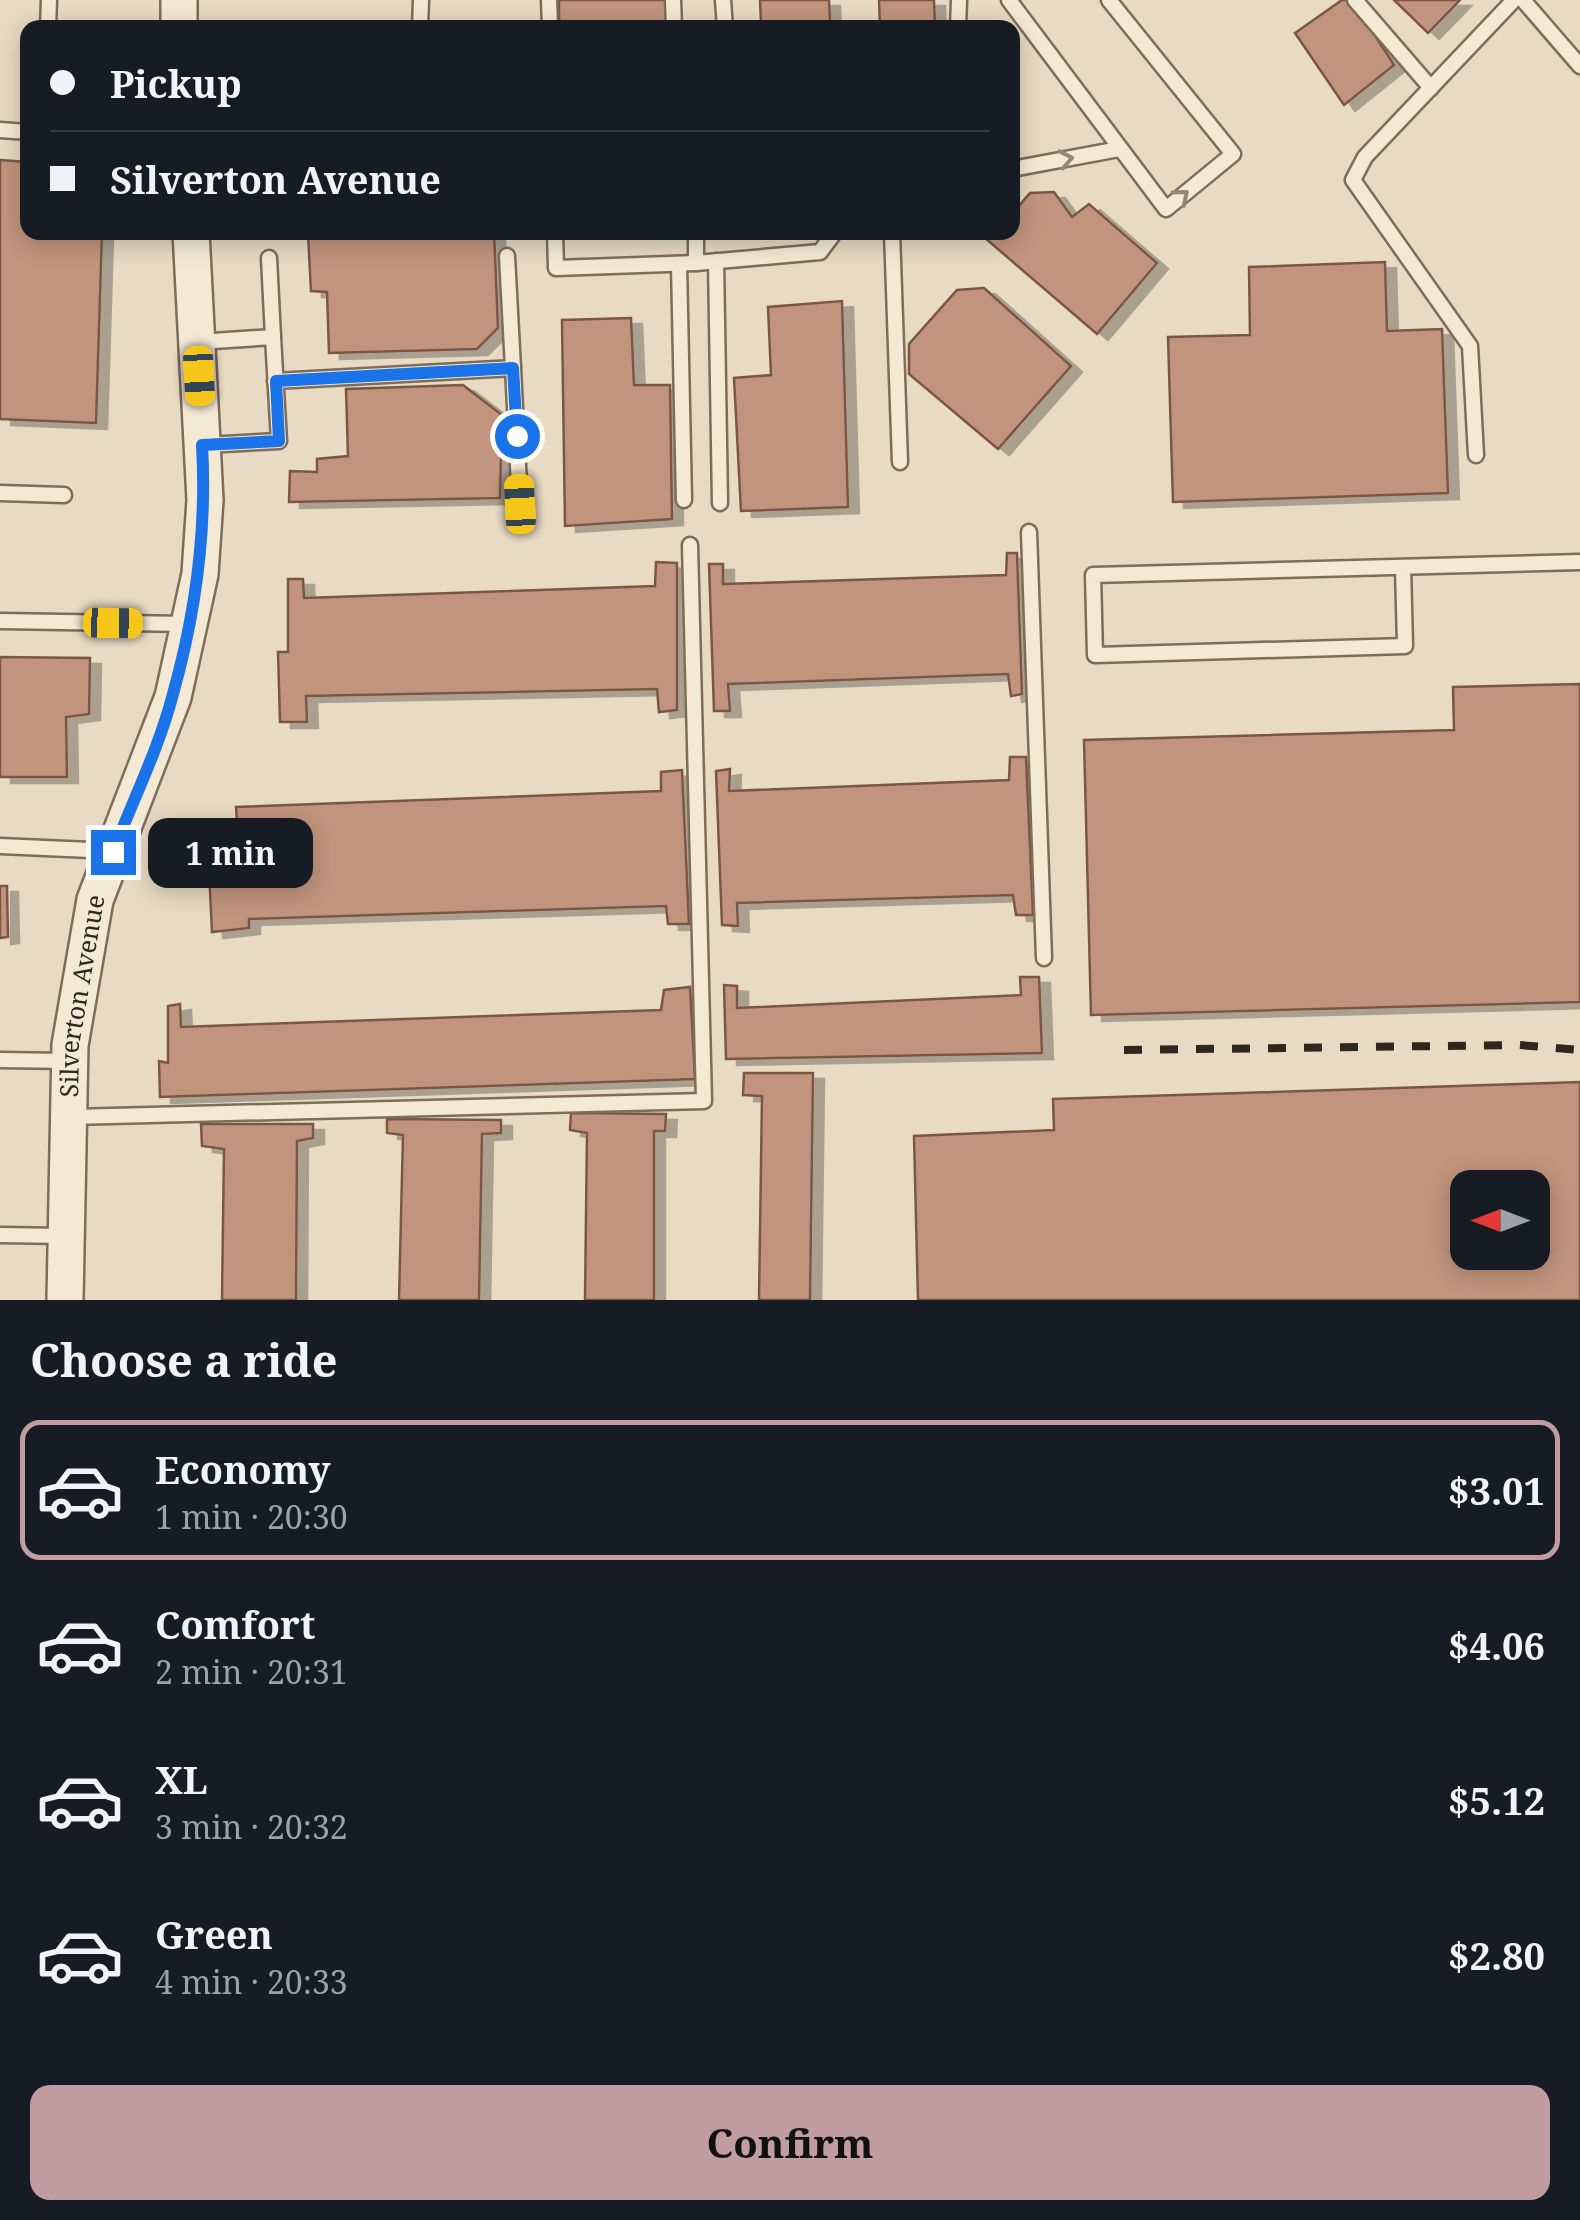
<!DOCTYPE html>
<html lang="en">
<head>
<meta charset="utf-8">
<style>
	body { margin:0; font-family:"Noto Serif",serif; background:#242831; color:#f1f3f6; height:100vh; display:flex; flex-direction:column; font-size:38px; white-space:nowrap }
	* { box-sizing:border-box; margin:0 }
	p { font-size:32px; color:#9ea1a6 }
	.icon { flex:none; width:55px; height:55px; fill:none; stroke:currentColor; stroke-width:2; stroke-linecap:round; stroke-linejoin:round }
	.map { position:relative; height:1300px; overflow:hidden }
	.drawer { display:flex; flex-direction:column; background:#171b24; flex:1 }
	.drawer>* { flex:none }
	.hud { position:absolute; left:20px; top:20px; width:1000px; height:220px; border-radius:20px; box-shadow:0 5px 25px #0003; display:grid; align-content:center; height:220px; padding:0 30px; background:#171b24 }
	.needle { width:65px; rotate:270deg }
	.tools { position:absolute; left:1450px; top:1170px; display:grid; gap:20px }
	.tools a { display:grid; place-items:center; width:100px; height:100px; border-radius:20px; background:#171b24; box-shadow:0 5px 25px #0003; font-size:50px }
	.end { position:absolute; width:45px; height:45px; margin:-22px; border:12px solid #1a73e8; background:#fff; box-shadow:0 0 0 5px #fff }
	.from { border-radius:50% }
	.bubble { position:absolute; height:70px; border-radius:20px; background:#171b24; box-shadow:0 5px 25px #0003; font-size:32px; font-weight:700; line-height:70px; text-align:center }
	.car { position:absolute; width:30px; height:60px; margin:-30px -15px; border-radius:12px; box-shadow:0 0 8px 2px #0007; background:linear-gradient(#f5c518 24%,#345 0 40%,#f5c518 0 76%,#345 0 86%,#f5c518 0) }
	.hud b { display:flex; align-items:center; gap:35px; height:95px; font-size:38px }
	.hud b+b { border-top:2px solid #363941 }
	.hud i { width:25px; height:25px; background:#f1f3f6 }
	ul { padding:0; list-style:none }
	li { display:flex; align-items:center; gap:30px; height:140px; margin:0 20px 15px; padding:0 10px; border:5px solid transparent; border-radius:20px }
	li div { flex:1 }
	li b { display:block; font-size:38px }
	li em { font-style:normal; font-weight:700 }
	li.active { border-color:#c19da1 }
	li>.icon { width:90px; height:90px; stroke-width:1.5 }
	h2 { padding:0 30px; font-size:45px; line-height:120px }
	.cta { display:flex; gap:20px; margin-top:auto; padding:20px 30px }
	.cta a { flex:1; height:115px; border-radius:20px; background:#c19da1; color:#111; font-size:40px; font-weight:700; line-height:115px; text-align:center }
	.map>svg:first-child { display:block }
	.building { fill:#c1957d; stroke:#7c5745; stroke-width:2.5; fill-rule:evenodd; filter:url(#shadow) }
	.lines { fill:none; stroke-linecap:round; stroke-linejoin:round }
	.service-casing { stroke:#7f6d5c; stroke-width:19 }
	.tertiary-casing { stroke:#7f6d5c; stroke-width:40 }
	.service { stroke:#f4e9d4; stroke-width:14 }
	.tertiary { stroke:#f4e9d4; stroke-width:35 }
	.rail { stroke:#31261e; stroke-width:8; stroke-dasharray:18 18; stroke-linecap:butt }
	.oneway { stroke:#928879 }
	.route { stroke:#1a73e8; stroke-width:12 }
	.labels { text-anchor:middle; stroke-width:10; stroke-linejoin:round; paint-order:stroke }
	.street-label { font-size:25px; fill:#31261e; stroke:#f0e5d1 }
</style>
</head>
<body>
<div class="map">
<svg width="1580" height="1300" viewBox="0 0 1580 1300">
	<defs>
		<filter id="shadow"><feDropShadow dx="11" dy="6" stdDeviation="0" flood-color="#0004"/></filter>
	</defs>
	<rect width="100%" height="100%" fill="#e8dac3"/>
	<g class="building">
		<rect x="559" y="0" width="109" height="28"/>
		<polygon points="760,0 829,0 830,21 761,23"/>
		<polygon points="879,0 934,0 935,28 880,28"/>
		<polygon points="1342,0 1352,0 1394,65 1344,105 1295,33"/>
		<polygon points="1394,0 1460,0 1428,33"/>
		<polygon points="0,160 28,162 28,232 102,232 96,423 0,419"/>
		<polygon points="1054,192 1072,217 1089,204 1157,263 1097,334 978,232 1012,232 1012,214 1030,193"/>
		<polygon points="390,232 494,232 498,328 477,349 329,353 327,292 311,291 308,235"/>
		<polygon points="1385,262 1387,331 1442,329 1448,493 1173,502 1168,337 1250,335 1249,267"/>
		<polygon points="984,288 1071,366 998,449 909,374 909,344 957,290"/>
		<polygon points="842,301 848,507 741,511 734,378 771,375 768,307"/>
		<polygon points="631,318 634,385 670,385 672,519 565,526 562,320"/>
		<polygon points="463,385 502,415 500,498 289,502 290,471 317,472 317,459 348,456 346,389"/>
		<polygon points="1007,553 1017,553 1022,694 1011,696 1008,674 728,684 730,711 714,711 709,564 723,564 723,584 1006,575"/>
		<polygon points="656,562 677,563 677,710 659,712 657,689 306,696 307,722 280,722 278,652 288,652 288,579 303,579 304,598 655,586"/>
		<polygon points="0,657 90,658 89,714 66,717 67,777 0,777"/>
		<polygon points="1580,684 1580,1002 1091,1015 1084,740 1454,730 1453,687"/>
		<polygon points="1010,757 1026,757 1033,915 1016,915 1013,895 737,903 738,926 722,925 716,771 730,769 729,791 1009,780"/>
		<polygon points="682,770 689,924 668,924 666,906 249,919 249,928 212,932 209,871 240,869 236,807 661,791 661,772"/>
		<polygon points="0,886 7,886 8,937 0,938"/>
		<polygon points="1020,977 1039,977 1042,1053 726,1059 724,985 737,986 737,1008 1021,995"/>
		<polygon points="690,987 695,1079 160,1097 159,1061 168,1063 168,1006 180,1004 181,1027 661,1010 664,990"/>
		<polygon points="744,1073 813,1073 810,1300 759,1300 762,1096 743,1095"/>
		<path d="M 1580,1082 L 1580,1300 L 918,1300 L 914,1136 L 1054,1130 L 1053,1099 ZM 1468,1188 L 1532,1188 L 1532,1252 L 1468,1252 Z"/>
		<polygon points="571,1113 666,1114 665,1131 654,1131 654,1300 585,1300 587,1133 570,1130"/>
		<polygon points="387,1119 501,1120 501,1133 482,1134 479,1300 399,1300 403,1135 387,1133"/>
		<polygon points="201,1124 313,1124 313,1138 297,1141 296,1300 222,1300 224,1149 202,1146"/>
	</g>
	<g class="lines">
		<defs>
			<g id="service">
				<polyline points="549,0 550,28"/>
				<polyline points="673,0 674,28"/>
				<polyline points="723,0 725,28"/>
				<polyline points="1009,0 1166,209 1233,154 1109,0"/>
				<polyline points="1355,0 1431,88"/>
				<polyline points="1523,0 1580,66"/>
				<polyline points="48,28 49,0"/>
				<polyline points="420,28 421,0"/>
				<polyline points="958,28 959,0"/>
				<polyline points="0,130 28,132"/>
				<polyline points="1012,169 1119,149"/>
				<polyline points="555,232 556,268 696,263 820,252 835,232"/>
				<polyline points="696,232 696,263"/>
				<polyline points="892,232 900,462"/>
				<polyline points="269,258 273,337"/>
				<polyline points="716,261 720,503"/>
				<polyline points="679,264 684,500"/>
				<polyline points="198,342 273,337 279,441 205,445"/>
				<polyline points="513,368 520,504"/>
				<polyline points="275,381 513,368 507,256"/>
				<polyline points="1476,455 1470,346 1353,180 1365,157 1514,0"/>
				<polyline points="0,493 64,495"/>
				<polyline points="1029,532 1044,958"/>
				<polyline points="1403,567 1405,646 1095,655 1093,575 1580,562"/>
				<polyline points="0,621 188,624"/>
				<polyline points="0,846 113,851"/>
				<polyline points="0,1060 68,1061"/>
				<polyline points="72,1117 704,1101 690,545"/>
				<polyline points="0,1235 64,1236"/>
			</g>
			<g id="tertiary">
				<polyline points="179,28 179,0"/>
				<path id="s1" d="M 65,1300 L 70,1045 L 95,900 L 173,697 L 200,574 L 205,500 L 191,232"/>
			</g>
		</defs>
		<use href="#service" class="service-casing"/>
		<use href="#tertiary" class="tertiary-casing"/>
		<use href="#service" class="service"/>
		<use href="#tertiary" class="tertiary"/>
		<polyline class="rail" points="1124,1050 1519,1045 1580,1050"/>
	</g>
	<defs><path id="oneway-chevron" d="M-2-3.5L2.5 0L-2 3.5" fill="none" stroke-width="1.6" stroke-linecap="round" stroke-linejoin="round" transform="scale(2.5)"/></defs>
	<g class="oneway">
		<use href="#oneway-chevron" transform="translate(1066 159) rotate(-11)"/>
		<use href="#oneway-chevron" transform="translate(1182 196) rotate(-40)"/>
	</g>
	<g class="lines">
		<path class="route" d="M 113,852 C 133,800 159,748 173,694 C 196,612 207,530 202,445 L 279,441 L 276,381 L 513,368 L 517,436"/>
	</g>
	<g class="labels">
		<g class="street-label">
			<text dy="9" stroke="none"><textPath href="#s1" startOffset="305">Silverton Avenue</textPath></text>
		</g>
	</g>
</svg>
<div class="tools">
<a><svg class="needle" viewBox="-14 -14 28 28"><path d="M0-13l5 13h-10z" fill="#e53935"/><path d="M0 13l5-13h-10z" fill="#9ea1a6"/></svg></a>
</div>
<i class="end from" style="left:517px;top:436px"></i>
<i class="end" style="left:113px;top:852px"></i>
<div class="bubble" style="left:148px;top:818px;width:165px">1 min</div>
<i class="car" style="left:199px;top:376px;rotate:177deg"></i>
<i class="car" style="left:520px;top:504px;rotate:357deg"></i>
<i class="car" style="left:113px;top:623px;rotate:91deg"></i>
<div class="hud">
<b><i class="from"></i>Pickup</b>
<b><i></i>Silverton Avenue</b>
</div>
</div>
<section class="drawer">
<h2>Choose a ride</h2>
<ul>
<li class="active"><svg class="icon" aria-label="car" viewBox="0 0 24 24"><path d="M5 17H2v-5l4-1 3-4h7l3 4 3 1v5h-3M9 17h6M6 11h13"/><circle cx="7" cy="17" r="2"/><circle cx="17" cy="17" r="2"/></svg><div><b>Economy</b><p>1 min · 20:30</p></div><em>$3.01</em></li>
<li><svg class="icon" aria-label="car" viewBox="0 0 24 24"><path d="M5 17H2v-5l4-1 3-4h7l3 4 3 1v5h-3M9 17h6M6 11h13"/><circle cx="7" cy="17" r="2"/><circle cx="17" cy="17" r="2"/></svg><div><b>Comfort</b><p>2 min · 20:31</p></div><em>$4.06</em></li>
<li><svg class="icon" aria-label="car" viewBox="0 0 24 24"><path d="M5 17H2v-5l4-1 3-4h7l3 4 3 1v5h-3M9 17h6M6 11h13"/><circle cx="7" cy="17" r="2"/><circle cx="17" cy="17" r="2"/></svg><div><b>XL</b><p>3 min · 20:32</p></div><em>$5.12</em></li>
<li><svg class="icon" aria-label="car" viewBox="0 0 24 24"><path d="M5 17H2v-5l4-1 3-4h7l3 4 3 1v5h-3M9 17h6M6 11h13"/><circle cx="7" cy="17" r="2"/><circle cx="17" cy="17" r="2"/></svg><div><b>Green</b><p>4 min · 20:33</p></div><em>$2.80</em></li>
</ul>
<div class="cta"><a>Confirm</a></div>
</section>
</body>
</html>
